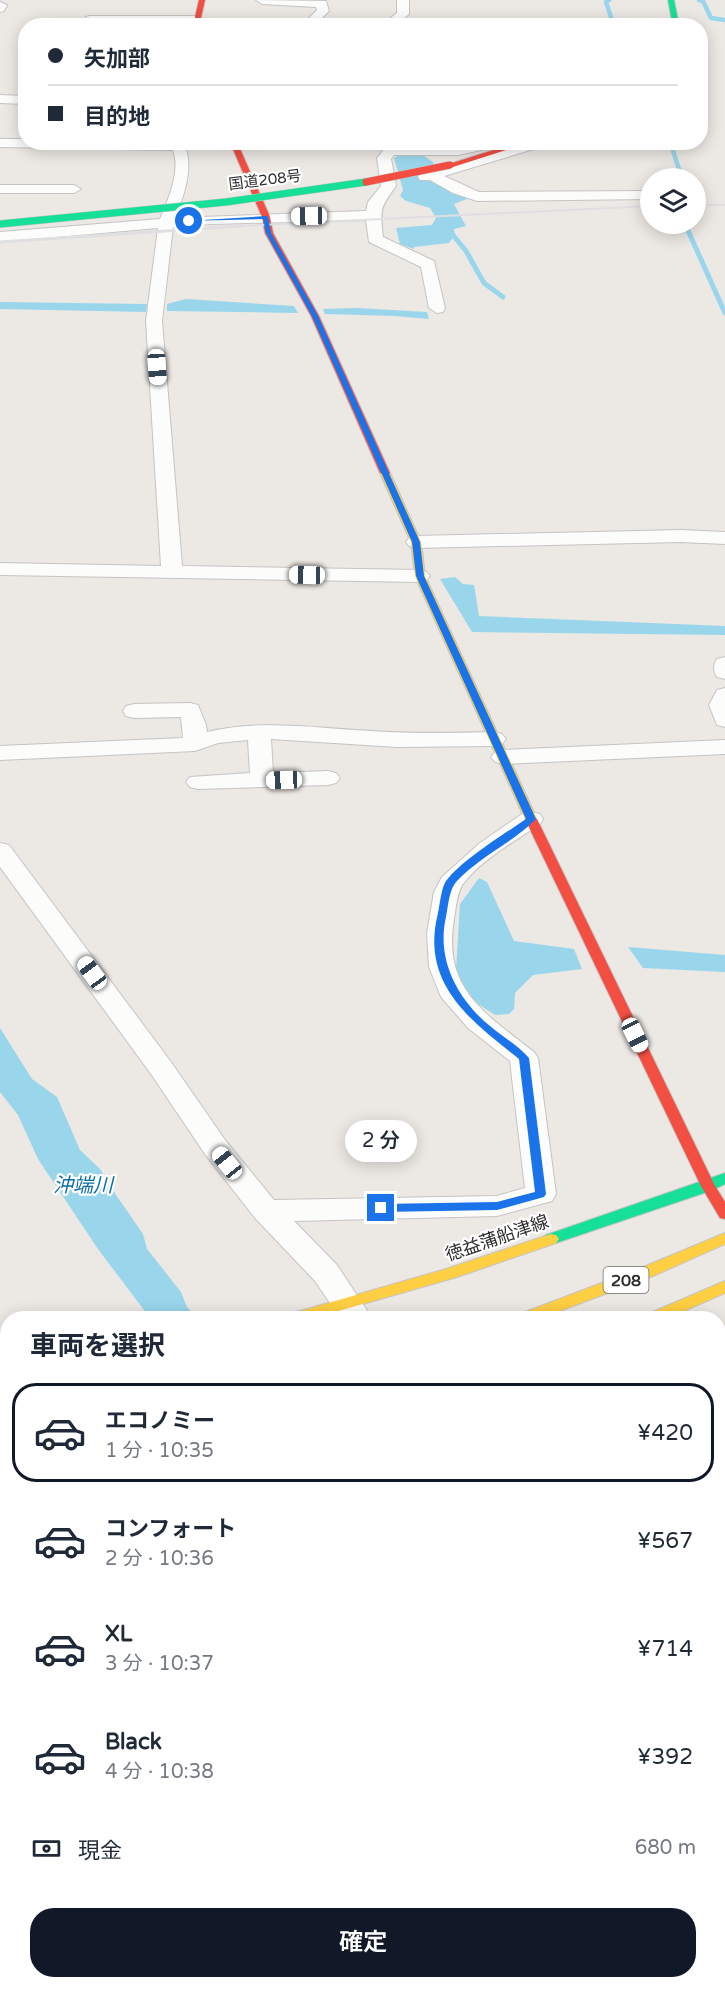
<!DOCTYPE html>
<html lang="ja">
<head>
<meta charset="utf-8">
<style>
	body { margin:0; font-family:"Varela Round","Noto Sans JP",sans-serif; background:#f6f6f7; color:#1f2937; height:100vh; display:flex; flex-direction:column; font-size:22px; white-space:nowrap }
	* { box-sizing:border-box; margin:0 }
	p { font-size:20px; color:#747a83 }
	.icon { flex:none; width:33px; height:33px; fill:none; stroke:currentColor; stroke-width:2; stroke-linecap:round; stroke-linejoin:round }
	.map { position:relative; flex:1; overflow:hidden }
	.sheet { position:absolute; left:0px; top:1311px; width:726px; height:678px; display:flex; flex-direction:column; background:#fff; border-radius:24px 24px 0 0; box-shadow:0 3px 15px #0003 }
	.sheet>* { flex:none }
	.hud { position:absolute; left:18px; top:18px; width:690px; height:132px; border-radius:24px; box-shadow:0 3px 15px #0003; display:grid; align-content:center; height:132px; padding:0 30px; background:#fff }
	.fabs { position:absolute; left:640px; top:168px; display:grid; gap:12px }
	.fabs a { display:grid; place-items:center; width:66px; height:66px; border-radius:50%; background:#fff; box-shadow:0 3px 15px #0003; font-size:30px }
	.end { position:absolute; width:27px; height:27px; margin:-14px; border:8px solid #1a73e8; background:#fff; box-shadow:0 0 0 3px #fff }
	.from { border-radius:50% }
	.bubble { position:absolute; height:42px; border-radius:21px; background:#fff; box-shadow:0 3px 15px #0003; font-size:20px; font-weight:600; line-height:42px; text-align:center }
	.car { position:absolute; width:18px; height:36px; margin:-18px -9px; border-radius:8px; box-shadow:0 0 4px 2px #0007; background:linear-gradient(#fff 24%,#345 0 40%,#fff 0 76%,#345 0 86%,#fff 0) }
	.hud b { display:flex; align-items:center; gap:21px; height:57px; font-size:22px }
	.hud b+b { border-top:2px solid #e0e1e3 }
	.hud i { width:15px; height:15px; background:#1f2937 }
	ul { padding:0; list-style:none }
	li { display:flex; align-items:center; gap:18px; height:99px; margin:0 12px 9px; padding:0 18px; border:3px solid transparent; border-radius:24px }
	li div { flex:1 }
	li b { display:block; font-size:22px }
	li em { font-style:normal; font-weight:600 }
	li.selected { border-color:#111827 }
	li>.icon { width:54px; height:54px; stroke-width:1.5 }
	h2 { padding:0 30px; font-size:27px; line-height:72px }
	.pay { display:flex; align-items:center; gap:15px; height:66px; padding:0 30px; font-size:22px }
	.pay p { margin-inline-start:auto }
	.action { display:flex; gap:12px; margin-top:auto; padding:12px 30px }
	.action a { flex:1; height:69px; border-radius:24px; background:#111827; color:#fff; font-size:24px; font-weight:600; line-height:69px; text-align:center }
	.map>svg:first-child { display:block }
	.water { fill:#99d6ec }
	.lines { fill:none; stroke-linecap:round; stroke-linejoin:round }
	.stream-far1 { stroke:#99d6ec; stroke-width:4.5 }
	.stream { stroke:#99d6ec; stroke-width:5 }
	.street-casing { stroke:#c5c4c5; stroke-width:2 }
	.fast-casing { stroke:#c5c4c5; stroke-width:2 }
	.slow-casing { stroke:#c5c4c5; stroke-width:2 }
	.jam-casing { stroke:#c5c4c5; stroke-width:2 }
	.street { fill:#fcfcfb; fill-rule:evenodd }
	.fast { fill:#16e098; fill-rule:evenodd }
	.slow { fill:#ffcf43; fill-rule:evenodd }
	.jam { fill:#f24e42; fill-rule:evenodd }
	.rail-far1 { stroke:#dfdfe1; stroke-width:2 }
	.rail { stroke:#dfdfe1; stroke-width:3 }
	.fast-bridge-casing { stroke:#c6c5c4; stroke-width:8; stroke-linecap:butt }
	.jam-bridge-casing { stroke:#c6c5c4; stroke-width:8; stroke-linecap:butt }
	.fast-bridge { stroke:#16e098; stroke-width:7 }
	.jam-bridge { stroke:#f24e42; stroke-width:7 }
	.route { fill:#1a73e8 }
	.labels { text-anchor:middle; stroke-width:4.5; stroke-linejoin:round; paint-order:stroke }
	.far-street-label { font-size:15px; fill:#2e2e2e; stroke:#fff }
	.shield { fill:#fff; stroke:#6d6d6d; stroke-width:1.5 }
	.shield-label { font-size:16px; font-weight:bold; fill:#2e2e2e }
	.street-label { font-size:18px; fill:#2e2e2e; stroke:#fff }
	.water-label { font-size:20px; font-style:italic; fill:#0d6fa3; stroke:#fff }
</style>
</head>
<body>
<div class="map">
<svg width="725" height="1989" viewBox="0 0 725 1989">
	<rect width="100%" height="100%" fill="#ece8e4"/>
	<g class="water">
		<polygon points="398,156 424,156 433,162 437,182 469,198 454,204 466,226 454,229 455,235 449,243 414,247 414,249 400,244 396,228 432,225 436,218 430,208 406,201 400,196 403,190 394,158"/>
		<polygon points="186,299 294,306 298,313 167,311 167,304"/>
		<polygon points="0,302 147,304 146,312 0,309"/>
		<polygon points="357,308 427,312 429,319 395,316 325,314 323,309"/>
		<polygon points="455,577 463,584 474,585 479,616 725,626 725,635 472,632 440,579"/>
		<polygon points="479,878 487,882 514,941 574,949 582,969 533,975 515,993 514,1009 509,1014 495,1015 461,993 456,969 460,904"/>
		<polygon points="628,947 725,955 725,972 643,968"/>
		<polygon points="0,1028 32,1079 57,1097 80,1150 101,1170 105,1179 143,1234 147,1249 181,1292 187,1307 197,1318 150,1318 98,1249 38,1159 18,1115 0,1092"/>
		<polygon points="438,1982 502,1982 504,1989 440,1989"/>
	</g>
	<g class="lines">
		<g class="stream-far1">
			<polyline points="609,0 606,2 614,26"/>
			<polyline points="699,0 703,1 711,18 725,20"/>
			<polyline points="670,142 679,169 678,178"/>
			<polyline points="685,224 686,227"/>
		</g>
		<g class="stream">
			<polyline points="686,226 725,313"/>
			<polyline points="448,229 466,251 484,283 503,297"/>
		</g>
		<defs>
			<g id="street">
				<polygon points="256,0 326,1 329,11 321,19 347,22 353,26 316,26 307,20 317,10 316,7 262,4"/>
				<polygon points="397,0 409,0 409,14 395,26 380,26 397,13"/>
				<polygon points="0,2 7,5 4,11 0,12"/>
				<polygon points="90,16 197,16 203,20 197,24 86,23 86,17"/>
				<polygon points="0,95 26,96 26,104 0,103"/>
				<path d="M 0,139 L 26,139 L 26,142 L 184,142 C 194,169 185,192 175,218 L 366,211 L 368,202 L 381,186 L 377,158 L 383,151 L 381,142 L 395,142 L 396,147 L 458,147 L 491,142 L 493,145 L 491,148 L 458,155 L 394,155 L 391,159 L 396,186 C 380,208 380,209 383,237 L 434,261 L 445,308 L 443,312 L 437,313 L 429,308 L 421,267 L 369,242 L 366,220 L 212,224 L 173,227 L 162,321 L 182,566 L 420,570 L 427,572 L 430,576 L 427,580 L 420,582 L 0,575 L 0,563 L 161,566 L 146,321 L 158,228 L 0,242 L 0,232 L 160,219 C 168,199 181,172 173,150 L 0,147 Z"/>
				<polygon points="525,142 549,142 547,145 444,176 479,192 651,191 651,199 477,201 453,193 430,180 420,180 418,177 420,174"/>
				<polygon points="0,185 74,185 81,189 74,193 0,193"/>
				<polygon points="681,530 725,532 725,544 681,542 416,548 409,546 406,542 409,538 416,536"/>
				<path d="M 725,657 L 725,679 L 717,677 C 713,670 713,666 717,659 Z"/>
				<polygon points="725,688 725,727 717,725 709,705 717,690"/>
				<path d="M 190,703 L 198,705 L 206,725 L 207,732 C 260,719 316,728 371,731 C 412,734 453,733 494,732 L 502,734 L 506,739 L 502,744 L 494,746 L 397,747 L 271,739 L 273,773 L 328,771 L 336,773 L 340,778 L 336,783 L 328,785 L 198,789 L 190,787 L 186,782 L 190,777 L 250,773 L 248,740 L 218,743 L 195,751 L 0,760 L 0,746 L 183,738 L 181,717 L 134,718 L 126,716 L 123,711 L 126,706 L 134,704 Z"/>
				<polygon points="725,740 725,754 503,764 495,762 491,757 495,752 503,750"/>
				<path d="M 531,812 L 540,814 L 543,819 L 540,824 C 514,842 482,859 463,884 C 457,892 456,908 454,919 C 442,990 486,1014 534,1052 L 538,1058 L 556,1194 L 552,1201 L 497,1216 L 294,1221 L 337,1265 L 372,1318 L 340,1318 L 315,1281 L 255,1218 L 205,1154 L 151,1074 L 0,867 L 0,843 L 9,845 L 171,1062 L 225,1140 L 274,1200 L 497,1196 L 525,1188 L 510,1061 L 468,1028 L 441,997 L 429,967 L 427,933 L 434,892 L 442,877 L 480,843 L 522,814 Z"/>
				<polygon points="0,1418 8,1421 8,1460 0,1457"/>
				<polygon points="718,1880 725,1883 725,1928 718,1925"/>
				<polygon points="236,1982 278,1982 280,1989 238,1989"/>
			</g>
			<g id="fast">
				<polygon points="668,0 674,0 679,26 673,26"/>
				<polygon points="725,1173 725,1184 713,1190 556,1243 546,1243 543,1239 546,1235"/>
				<polygon points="8,1547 8,1561 0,1563 0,1549"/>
			</g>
			<g id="slow">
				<polygon points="385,470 390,473 421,542 425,576 537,819 535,822 527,822 525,819 415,576 411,542 380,473"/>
				<polygon points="725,1233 725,1244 653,1276 541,1318 518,1318 520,1314 641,1268"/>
				<polygon points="551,1234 556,1235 559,1239 556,1243 457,1277 314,1318 288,1318 290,1314 446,1269"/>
				<polygon points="725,1281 725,1293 668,1318 646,1318 648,1314"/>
				<polygon points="8,1499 8,1513 0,1515 0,1501"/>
			</g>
			<g id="jam">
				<polygon points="199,0 205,0 199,26 193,26"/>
				<polygon points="230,142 237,142 270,217 273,233 319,316 390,473 388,475 380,473 311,316 265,233 262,217"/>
				<polygon points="519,142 531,142 453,167 446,165"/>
				<polygon points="531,815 537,819 715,1186 725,1202 725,1219 720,1218 701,1186 525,819"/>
				<polygon points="8,1399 8,1412 0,1414 0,1401"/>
			</g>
		</defs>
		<use href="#street" class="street-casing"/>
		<use href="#fast" class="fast-casing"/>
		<use href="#slow" class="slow-casing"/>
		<use href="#jam" class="jam-casing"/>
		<use href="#street" class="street"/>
		<use href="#fast" class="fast"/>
		<use href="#slow" class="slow"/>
		<use href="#jam" class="jam"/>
		<g class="rail-far1">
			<polyline points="696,205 725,205"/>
			<polyline points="219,227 651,206"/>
		</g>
		<polyline class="rail" points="0,242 241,226"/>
		<defs>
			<polyline id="fast-bridge" points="0,224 226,202 366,182"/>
			<polyline id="jam-bridge" points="366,182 450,165"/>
		</defs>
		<use href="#fast-bridge" class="fast-bridge-casing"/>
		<use href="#jam-bridge" class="jam-bridge-casing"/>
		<use href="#fast-bridge" class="fast-bridge"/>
		<use href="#jam-bridge" class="jam-bridge"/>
	</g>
	<path class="route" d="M 266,216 L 268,217 L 271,233 L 318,316 L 420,542 L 424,576 L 536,819 C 512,843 479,857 456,882 C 449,890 448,907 446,917 C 436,960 458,1000 490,1026 C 503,1037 519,1046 529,1058 L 546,1194 L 544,1197 L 497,1210 L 381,1212 L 376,1208 L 381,1204 L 497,1202 L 535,1192 L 519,1059 C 470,1020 420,984 438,913 C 440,904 441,889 446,881 C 463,859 503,835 526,819 L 416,576 L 412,542 L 312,316 L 266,233 L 263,219 L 187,221 Z"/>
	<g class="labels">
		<g class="far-street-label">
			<text transform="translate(265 180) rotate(-7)" y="5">国道208号</text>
		</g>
		<rect class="shield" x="603.5" y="1267" width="45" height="26" rx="4.5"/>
		<g class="shield-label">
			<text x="626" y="1286">208</text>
		</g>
		<g class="street-label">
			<text transform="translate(497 1238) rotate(-19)" y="6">徳益蒲船津線</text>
		</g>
		<g class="water-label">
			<text x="83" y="1192">沖端川</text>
		</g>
	</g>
</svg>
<div class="fabs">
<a><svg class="icon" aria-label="layers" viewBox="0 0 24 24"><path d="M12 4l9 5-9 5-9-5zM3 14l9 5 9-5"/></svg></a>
</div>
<i class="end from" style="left:189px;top:221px"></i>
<i class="end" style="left:381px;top:1208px"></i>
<div class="bubble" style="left:345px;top:1120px;width:72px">2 分</div>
<i class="car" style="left:309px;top:216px;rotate:269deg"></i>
<i class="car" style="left:157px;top:367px;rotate:176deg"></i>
<i class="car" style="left:307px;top:575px;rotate:271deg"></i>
<i class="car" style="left:284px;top:780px;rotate:268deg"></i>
<i class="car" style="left:92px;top:973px;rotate:324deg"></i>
<i class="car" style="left:635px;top:1035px;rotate:154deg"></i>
<i class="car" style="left:227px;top:1163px;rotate:321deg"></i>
<div class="hud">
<b><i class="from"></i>矢加部</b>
<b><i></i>目的地</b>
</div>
<section class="sheet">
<h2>車両を選択</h2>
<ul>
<li class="selected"><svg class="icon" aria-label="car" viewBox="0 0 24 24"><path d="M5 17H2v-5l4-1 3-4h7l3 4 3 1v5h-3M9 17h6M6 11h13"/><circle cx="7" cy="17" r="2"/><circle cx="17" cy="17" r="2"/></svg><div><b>エコノミー</b><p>1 分 · 10:35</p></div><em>¥420</em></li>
<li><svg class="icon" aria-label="car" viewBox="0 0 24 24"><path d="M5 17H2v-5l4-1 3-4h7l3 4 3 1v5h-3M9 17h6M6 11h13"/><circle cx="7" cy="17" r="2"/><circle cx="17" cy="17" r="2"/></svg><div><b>コンフォート</b><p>2 分 · 10:36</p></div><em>¥567</em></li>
<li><svg class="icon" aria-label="car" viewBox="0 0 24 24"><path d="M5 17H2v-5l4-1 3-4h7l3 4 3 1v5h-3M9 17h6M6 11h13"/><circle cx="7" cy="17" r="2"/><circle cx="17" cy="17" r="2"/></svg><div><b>XL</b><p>3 分 · 10:37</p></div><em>¥714</em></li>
<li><svg class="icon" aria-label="car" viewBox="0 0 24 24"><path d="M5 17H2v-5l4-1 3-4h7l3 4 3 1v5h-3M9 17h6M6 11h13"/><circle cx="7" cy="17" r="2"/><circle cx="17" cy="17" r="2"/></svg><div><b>Black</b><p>4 分 · 10:38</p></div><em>¥392</em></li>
</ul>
<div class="pay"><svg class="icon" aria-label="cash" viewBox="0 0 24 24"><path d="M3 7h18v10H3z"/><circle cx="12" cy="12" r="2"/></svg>現金<p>680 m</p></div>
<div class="action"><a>確定</a></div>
</section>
</div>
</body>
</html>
